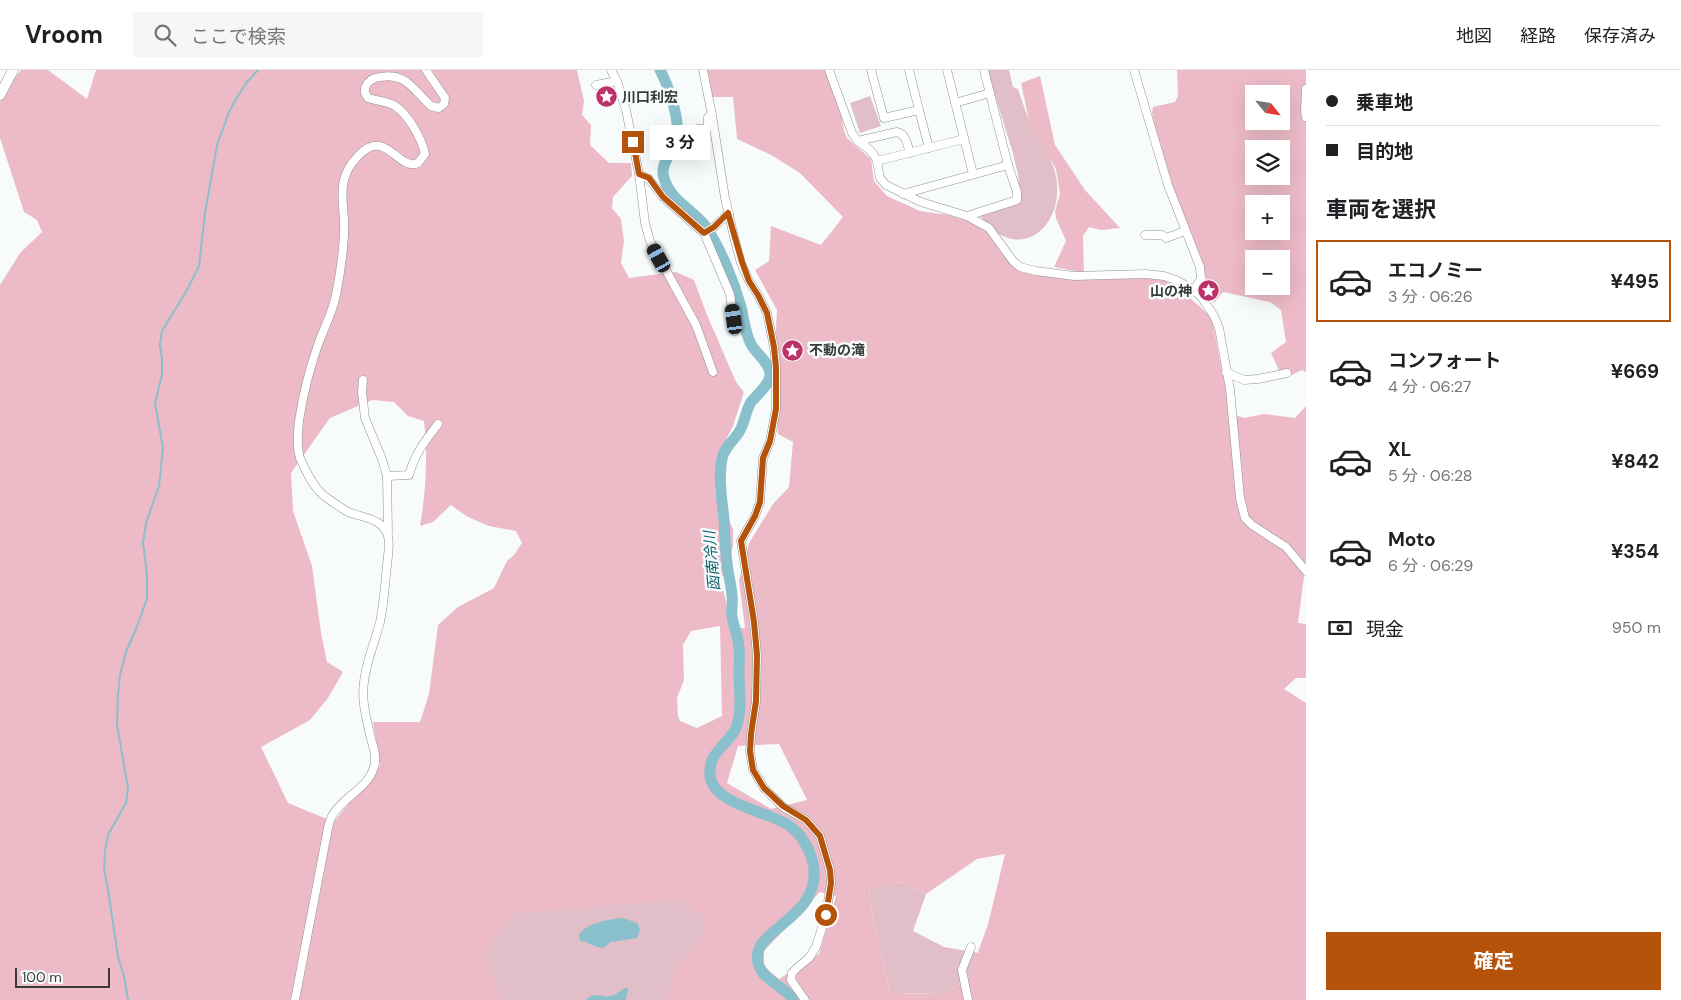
<!DOCTYPE html>
<html lang="ja">
<head>
<meta charset="utf-8">
<style>
	body { margin:0; font-family:"DM Sans","Noto Sans JP",sans-serif; background:#f6f6f6; color:#202124; height:100vh; display:flex; flex-direction:column; font-size:19px; white-space:nowrap }
	* { box-sizing:border-box; margin:0 }
	p { font-size:16px; color:#757577 }
	.icon { flex:none; width:28px; height:28px; fill:none; stroke:currentColor; stroke-width:2; stroke-linecap:round; stroke-linejoin:round }
	.map { position:relative; flex:1; overflow:hidden }
	.details { display:flex; flex-direction:column; background:#fff; width:375px }
	.details>* { flex:none }
	.banner { display:grid; align-content:center; height:110px; padding:0 20px; background:#fff }
	.needle { width:32px; rotate:120deg }
	.buttons { position:absolute; left:1245px; top:15px; display:grid; gap:10px }
	.buttons a { display:grid; place-items:center; width:45px; height:45px; border-radius:0px; background:#fff; box-shadow:0 5px 20px #0002; font-size:25px }
	.scale { position:absolute; left:15px; bottom:12px; width:95px; box-sizing:border-box; padding-left:5px; border:2px solid #393b3b; border-top:0; font-size:14px; line-height:18px; white-space:nowrap; color:#393b3b; -webkit-text-stroke:4px #f7fbfc; paint-order:stroke }
	.end { position:absolute; width:22px; height:22px; margin:-11px; border:6px solid #b45309; background:#fff; box-shadow:0 0 0 2px #fff }
	.from { border-radius:50% }
	.bubble { position:absolute; height:35px; border-radius:0px; background:#fff; box-shadow:0 5px 20px #0002; font-size:16px; font-weight:700; line-height:35px; text-align:center }
	.car { position:absolute; width:15px; height:30px; margin:-15px -8px; border-radius:6px; box-shadow:0 0 4px 1px #0007; background:linear-gradient(#222 24%,#8ab4d8 0 40%,#222 0 76%,#8ab4d8 0 86%,#222 0) }
	.banner b { display:flex; align-items:center; gap:18px; height:48px; font-size:19px }
	.banner b+b { border-top:1px solid #e0e0e0 }
	.banner i { width:12px; height:12px; background:#202124 }
	ul { padding:0; list-style:none }
	li { display:flex; align-items:center; gap:15px; height:82px; margin:0 10px 8px; padding:0 10px; border:2px solid transparent; border-radius:0px }
	li div { flex:1 }
	li b { display:block; font-size:19px }
	li em { font-style:normal; font-weight:700 }
	li.selected { border-color:#b45309 }
	li>.icon { width:45px; height:45px; stroke-width:1.5 }
	h2 { padding:0 20px; font-size:22px; line-height:60px }
	.pay { display:flex; align-items:center; gap:12px; height:55px; padding:0 20px; font-size:19px }
	.pay p { margin-inline-start:auto }
	.button { display:flex; gap:10px; margin-top:auto; padding:10px 20px }
	.button a { flex:1; height:58px; border-radius:0px; background:#b45309; color:#fff; font-size:20px; font-weight:700; line-height:58px; text-align:center }
	header { display:flex; align-items:center; gap:30px; box-sizing:border-box; height:70px; padding:0 25px; background:#fff; border-bottom:1px solid #e0e0e0 }
	header strong { font-size:24px }
	nav { display:flex; gap:28px; margin-inline-start:auto; font-size:18px }
	.search { width:350px; height:45px; background:#f6f6f6; display:flex; align-items:center; gap:12px; box-sizing:border-box; padding:0 18px; border-radius:0px; color:#757577; font-size:19px }
	main { display:flex; flex:1; min-height:0 }
	.map>svg:first-child { display:block }
	.green { fill:#e2bfc8 }
	.forest { fill:#edbbc8; fill-rule:evenodd }
	.water { fill:#89c0cb }
	.lines { fill:none; stroke-linecap:round; stroke-linejoin:round }
	.stream { stroke:#89c0cb; stroke-width:2 }
	.river { stroke:#89c0cb; stroke-width:11 }
	.minor-casing { stroke:#8e9293; stroke-width:9 }
	.major-casing { stroke:#8e9293; stroke-width:11 }
	.minor { stroke:#fff; stroke-width:8 }
	.major { stroke:#fff; stroke-width:10 }
	.route { stroke:#b45309; stroke-width:6 }
	.labels { text-anchor:middle; stroke-width:5; stroke-linejoin:round; paint-order:stroke }
	.poi-label { font-size:14px; font-weight:bold; fill:#393b3b; stroke:#f7fbfc; text-anchor:start }
	.water-label { font-size:15px; font-style:italic; fill:#0b5a67; stroke:#f7fbfc }
</style>
</head>
<body>
<header>
<strong>Vroom</strong>
<div class="search"><svg class="icon" aria-label="search" viewBox="0 0 24 24"><circle cx="10" cy="10" r="6"/><path d="M15 15l6 6"/></svg>ここで検索</div>
<nav><a>地図</a><a>経路</a><a>保存済み</a></nav>
</header>
<main>
<div class="map">
<svg width="1306" height="930" viewBox="0 0 1306 930">
	<rect width="100%" height="100%" fill="#f7fbfc"/>
	<g class="green">
		<path d="M 987,0 L 1009,0 L 1013,17 L 1018,19 C 1022,31 1026,43 1031,55 C 1039,72 1052,87 1056,106 C 1066,159 1015,197 979,144 L 1020,130 L 1018,104 L 1012,80 Z"/>
		<polygon points="870,26 881,56 860,63 850,33"/>
		<polygon points="595,809 716,837 698,930 480,930 473,881 485,830"/>
		<polygon points="902,812 926,824 913,861 944,877 979,883 969,908 945,924 890,923 869,828 870,817"/>
	</g>
	<g class="forest">
		<path d="M 21,0 L 48,0 L 87,29 L 96,0 L 577,0 L 584,31 L 582,45 L 591,55 L 590,75 L 609,93 L 631,93 L 632,106 L 613,127 L 612,138 L 621,149 L 624,171 L 621,193 L 629,208 L 676,202 L 694,210 L 707,245 L 736,312 L 744,322 L 733,356 L 719,383 L 715,422 L 733,459 L 733,477 L 721,510 L 732,558 L 745,558 L 739,510 L 749,473 L 773,434 L 789,417 L 793,372 L 778,364 L 774,299 L 777,240 L 755,200 L 769,191 L 771,156 L 821,175 L 843,147 L 800,103 L 771,85 L 737,69 L 733,27 L 711,27 L 706,0 L 828,0 L 842,48 L 844,61 L 847,68 L 871,89 L 874,111 L 887,126 L 920,141 L 948,145 L 986,157 L 1022,199 L 1088,205 L 1137,203 L 1165,210 L 1185,223 L 1212,248 L 1221,296 L 1232,344 L 1244,348 L 1264,344 L 1295,348 L 1306,336 L 1306,491 L 1298,553 L 1306,554 L 1306,608 L 1296,608 L 1284,619 L 1306,633 L 1306,930 L 668,930 L 675,898 L 707,862 L 702,846 L 679,830 L 516,843 L 483,881 L 501,926 L 499,930 L 0,930 L 0,215 L 20,183 L 42,162 L 37,150 L 24,142 L 0,68 L 0,32 L 7,18 ZM 372,330 L 394,332 L 408,346 L 424,351 C 428,386 426,422 420,456 L 433,452 L 451,435 L 466,446 L 489,456 L 516,461 L 522,473 L 514,485 L 507,491 L 494,518 L 458,537 L 438,555 L 429,624 L 420,652 L 373,652 L 380,696 C 365,715 349,732 334,752 L 288,733 L 261,677 L 310,650 L 328,628 L 343,602 L 327,592 L 321,563 L 312,496 L 293,441 L 291,403 L 330,348 ZM 720,556 L 722,646 L 697,658 L 680,651 L 678,646 L 677,628 L 684,610 L 683,575 L 691,561 ZM 779,674 L 807,730 L 771,739 L 727,713 L 738,676 ZM 1005,784 L 988,854 L 969,908 L 945,924 L 890,923 L 869,828 L 870,818 L 902,812 L 926,824 L 977,789 ZM 820,822 L 836,826 L 819,884 L 779,909 L 764,896 L 764,881 Z"/>
		<path d="M 1177,0 L 1306,0 L 1306,302 L 1302,300 L 1283,309 L 1271,283 L 1286,272 L 1281,240 L 1270,232 L 1223,222 L 1214,233 L 1195,173 L 1166,104 L 1152,43 L 1153,37 L 1175,32 L 1178,26 ZM 1254,24 L 1281,24 L 1281,51 L 1254,51 ZM 1254,79 L 1281,79 L 1281,106 L 1254,106 ZM 1254,134 L 1281,134 L 1281,161 L 1254,161 ZM 1254,189 L 1281,189 L 1281,216 L 1254,216 Z"/>
		<polygon points="1040,6 1055,75 1085,120 1120,158 1101,160 1089,157 1083,166 1084,203 1054,197 1066,171 1056,148 1055,141 1060,124 1056,99 1030,55 1021,13"/>
	</g>
	<g class="water">
		<path d="M 623,848 L 637,853 L 640,860 L 637,868 L 611,872 L 603,878 L 597,877 L 586,872 L 580,871 L 579,865 C 586,853 609,849 623,848 Z"/>
		<path d="M 625,918 L 628,918 L 626,930 L 586,930 C 597,919 604,930 614,925 C 618,923 621,920 625,918 Z"/>
	</g>
	<g class="lines">
		<polyline class="stream" points="128,930 124,906 118,887 109,826 104,798 105,781 108,765 126,733 128,718 117,655 118,625 120,605 126,582 136,559 147,529 147,505 143,473 146,453 159,416 163,378 155,333 162,305 162,289 160,275 162,261 187,220 199,196 205,143 217,75 229,42 236,29 247,12 258,0"/>
		<path class="river" d="M 660,0 C 669,17 680,49 677,68 C 674,82 659,93 664,108 C 670,131 694,140 706,157 C 721,179 734,212 741,237 C 744,249 745,263 751,274 C 755,283 772,294 770,306 C 769,315 757,325 751,332 C 745,342 745,353 739,362 C 733,372 724,377 722,389 C 718,409 722,429 724,449 C 725,464 725,478 727,493 C 728,504 731,514 732,525 C 733,532 731,540 732,547 C 734,558 739,568 739,579 C 740,586 739,594 739,601 C 739,612 740,623 740,633 C 740,642 739,652 735,660 C 726,676 708,683 710,706 C 713,735 772,742 791,757 C 802,765 810,780 813,793 C 825,850 744,860 759,896 C 765,912 785,916 793,930"/>
		<defs>
			<g id="minor">
				<polyline points="611,0 617,11 626,40 639,104 645,153 650,171 696,255 713,302"/>
				<polyline points="703,0 712,45 725,128 735,171 741,193 749,211 758,225 767,243 774,277 776,297 776,339 770,371 763,388 760,432 755,446 741,471 754,552 757,585 756,631 751,665 750,681 753,700 764,718 783,737 806,750 820,766 830,800 831,813 826,845 816,877 809,888 798,897 792,903 791,910 805,930"/>
				<polyline points="829,0 852,63 857,70 870,80 874,85 877,91 880,108 886,115 921,132 967,146 989,158 1013,191 1020,197 1036,201 1074,206 1146,204 1164,206 1176,210 1194,220 1202,228 1214,246 1219,258 1230,319 1240,428 1245,448 1252,455 1286,477 1306,501"/>
				<polyline points="871,0 884,48 919,40 929,78"/>
				<polyline points="909,0 919,40"/>
				<polyline points="947,0 973,104"/>
				<polyline points="1134,0 1168,115 1200,197 1201,209 1194,220"/>
				<polyline points="596,15 617,11"/>
				<polyline points="1306,19 1305,41 1306,47"/>
				<polyline points="955,33 990,23"/>
				<polyline points="690,60 708,58 708,47 710,46"/>
				<path d="M 858,71 L 897,62 C 906,64 907,74 910,83"/>
				<polyline points="877,91 964,69"/>
				<polyline points="639,104 649,109 663,127 704,163 730,224 735,261"/>
				<polyline points="903,124 1008,95"/>
				<polyline points="967,146 1017,130 1017,122 1008,95 984,0"/>
				<polyline points="704,163 714,157 729,143"/>
				<polyline points="1145,165 1162,165 1166,168 1185,161"/>
				<polyline points="1226,302 1244,310 1258,309 1287,303"/>
				<polyline points="363,310 362,322 365,348 382,389 387,406 388,462"/>
				<path d="M 387,406 L 409,405 C 415,383 425,371 438,354"/>
				<path d="M 295,930 L 328,758 C 329,754 330,750 332,746 C 342,727 368,719 374,697 C 377,688 374,678 371,669 C 367,650 361,631 364,612 C 366,592 375,572 380,552 C 384,534 385,514 387,495 C 388,486 390,475 388,466 C 383,448 363,448 348,442 C 341,438 334,433 327,428 C 314,419 306,402 300,388 C 296,376 298,363 299,351 C 303,324 310,297 319,272 C 325,256 333,241 336,225 C 340,205 343,184 344,164 C 346,134 333,112 358,86 C 386,56 398,102 418,93 L 425,84 C 422,69 408,44 395,36 C 387,31 377,31 368,28 L 365,23 C 364,15 368,11 375,8 C 406,0 412,19 431,36 L 439,38 L 444,34 L 445,28 L 426,0"/>
				<polyline points="968,930 962,900 971,877"/>
			</g>
			<polyline id="major" points="0,25 13,0"/>
		</defs>
		<use href="#minor" class="minor-casing"/>
		<use href="#major" class="major-casing"/>
		<use href="#minor" class="minor"/>
		<use href="#major" class="major"/>
	</g>
	<g class="lines">
		<polyline class="route" points="633,72 639,104 649,108 663,127 704,163 714,157 728,143 742,192 749,211 758,225 767,243 774,277 776,298 776,339 770,371 763,388 760,432 755,446 741,471 754,552 757,585 756,631 751,664 750,681 753,700 764,718 783,736 806,750 820,766 830,800 831,813 826,845"/>
	</g>
	<defs>
		<symbol id="sight-disc" viewBox="-11 -11 22 22"><circle r="9.5" fill="#bd326a" stroke="#f7fbfc"/><path d="M0-6L1.8-2.2L6-1.7L2.9 1.2L3.7 5.4L0 3.3L-3.7 5.4L-2.9 1.2L-6-1.7L-1.8-2.2Z" fill="#fff"/></symbol>
	</defs>
	<g fill-rule="evenodd">
		<use href="#sight-disc" x="594" y="14" width="25" height="25"/>
		<use href="#sight-disc" x="1196" y="208" width="25" height="25"/>
		<use href="#sight-disc" x="780" y="268" width="25" height="25"/>
	</g>
	<g class="labels">
		<g class="poi-label">
			<text x="622" y="32">川口利宏</text>
			<text x="1192" y="226" text-anchor="end">山の神</text>
			<text x="809" y="285">不動の滝</text>
		</g>
		<g class="water-label">
			<text transform="translate(712 491) rotate(-95)" y="5">函南冷川</text>
		</g>
	</g>
</svg>
<div class="buttons">
<a><svg class="needle" viewBox="-14 -14 28 28"><path d="M0-13l5 13h-10z" fill="#e53935"/><path d="M0 13l5-13h-10z" fill="#757577"/></svg></a>
<a><svg class="icon" aria-label="layers" viewBox="0 0 24 24"><path d="M12 4l9 5-9 5-9-5zM3 14l9 5 9-5"/></svg></a>
<a>+</a>
<a>−</a>
</div>
<div class="scale">100 m</div>
<i class="end from" style="left:826px;top:845px"></i>
<i class="end" style="left:633px;top:72px"></i>
<div class="bubble" style="left:650px;top:55px;width:60px">3 分</div>
<i class="car" style="left:659px;top:188px;rotate:331deg"></i>
<i class="car" style="left:734px;top:249px;rotate:352deg"></i>
</div>
<section class="details">
<div class="banner">
<b><i class="from"></i>乗車地</b>
<b><i></i>目的地</b>
</div>
<h2>車両を選択</h2>
<ul>
<li class="selected"><svg class="icon" aria-label="car" viewBox="0 0 24 24"><path d="M5 17H2v-5l4-1 3-4h7l3 4 3 1v5h-3M9 17h6M6 11h13"/><circle cx="7" cy="17" r="2"/><circle cx="17" cy="17" r="2"/></svg><div><b>エコノミー</b><p>3 分 · 06:26</p></div><em>¥495</em></li>
<li><svg class="icon" aria-label="car" viewBox="0 0 24 24"><path d="M5 17H2v-5l4-1 3-4h7l3 4 3 1v5h-3M9 17h6M6 11h13"/><circle cx="7" cy="17" r="2"/><circle cx="17" cy="17" r="2"/></svg><div><b>コンフォート</b><p>4 分 · 06:27</p></div><em>¥669</em></li>
<li><svg class="icon" aria-label="car" viewBox="0 0 24 24"><path d="M5 17H2v-5l4-1 3-4h7l3 4 3 1v5h-3M9 17h6M6 11h13"/><circle cx="7" cy="17" r="2"/><circle cx="17" cy="17" r="2"/></svg><div><b>XL</b><p>5 分 · 06:28</p></div><em>¥842</em></li>
<li><svg class="icon" aria-label="car" viewBox="0 0 24 24"><path d="M5 17H2v-5l4-1 3-4h7l3 4 3 1v5h-3M9 17h6M6 11h13"/><circle cx="7" cy="17" r="2"/><circle cx="17" cy="17" r="2"/></svg><div><b>Moto</b><p>6 分 · 06:29</p></div><em>¥354</em></li>
</ul>
<div class="pay"><svg class="icon" aria-label="cash" viewBox="0 0 24 24"><path d="M3 7h18v10H3z"/><circle cx="12" cy="12" r="2"/></svg>現金<p>950 m</p></div>
<div class="button"><a>確定</a></div>
</section>
</main>
</body>
</html>
